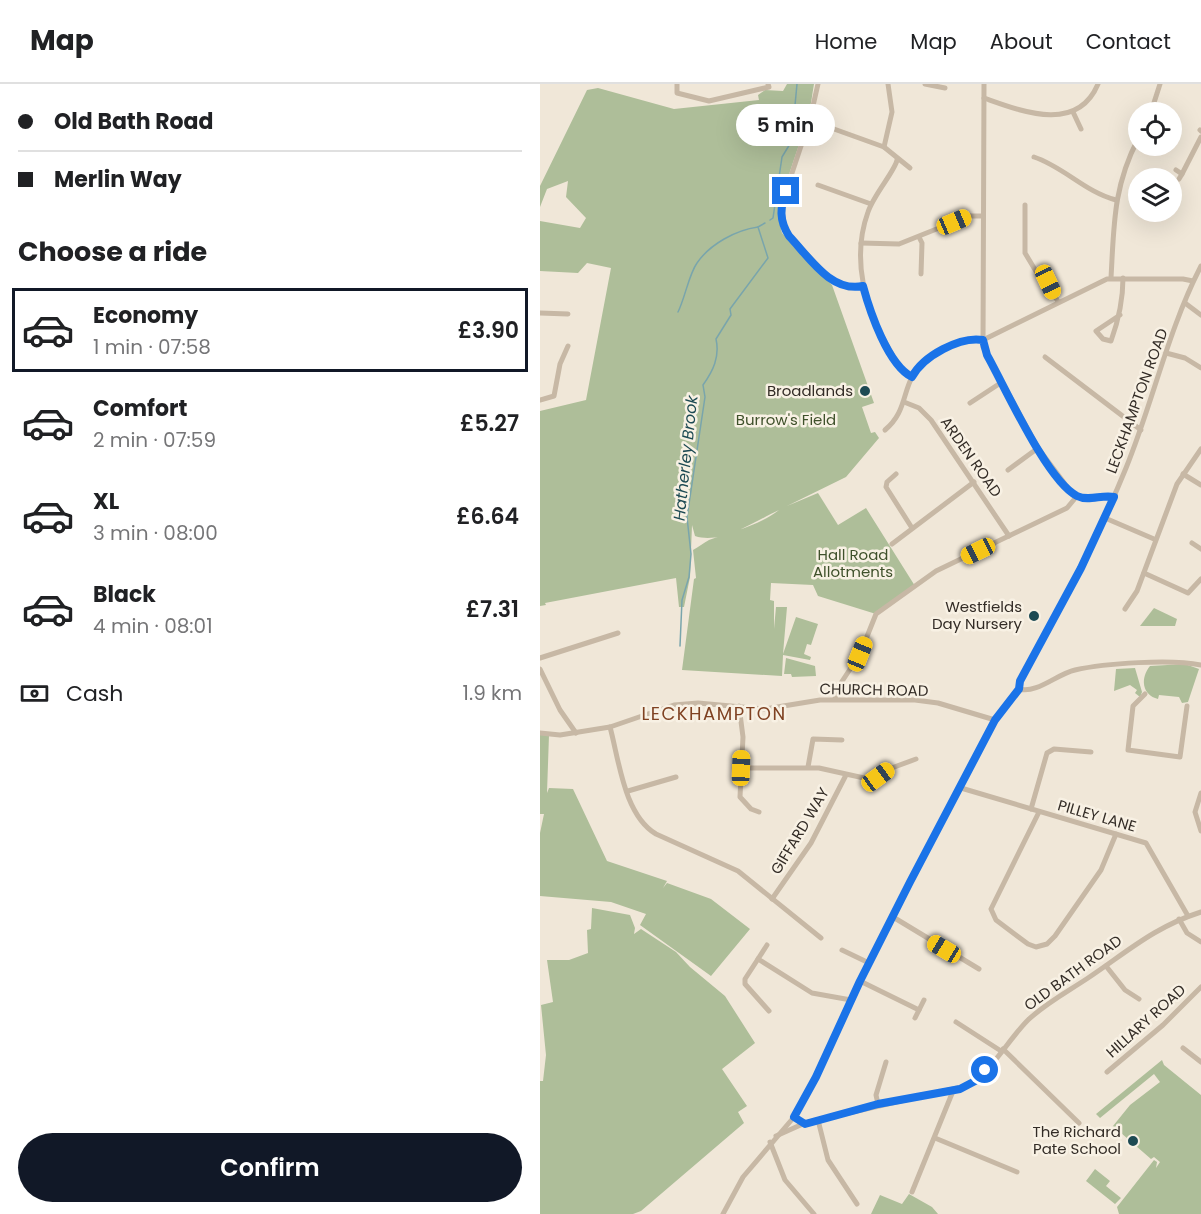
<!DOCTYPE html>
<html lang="en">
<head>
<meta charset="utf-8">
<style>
	body { margin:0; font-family:Poppins,sans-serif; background:#f2f2f2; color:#202124; height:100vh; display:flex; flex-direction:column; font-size:22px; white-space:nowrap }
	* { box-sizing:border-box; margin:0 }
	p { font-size:20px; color:#757577 }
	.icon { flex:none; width:33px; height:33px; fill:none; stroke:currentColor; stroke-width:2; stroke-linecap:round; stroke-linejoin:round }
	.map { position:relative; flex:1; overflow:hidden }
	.side { display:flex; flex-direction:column; background:#fff; width:540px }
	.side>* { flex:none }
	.banner { display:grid; align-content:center; height:132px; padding:0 18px; background:#fff }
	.fabs { position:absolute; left:588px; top:18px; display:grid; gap:12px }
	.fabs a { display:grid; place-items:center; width:54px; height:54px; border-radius:50%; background:#fff; box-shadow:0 6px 24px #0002; font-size:30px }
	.end { position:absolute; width:27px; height:27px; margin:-14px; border:8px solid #1a73e8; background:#fff; box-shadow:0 0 0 3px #fff }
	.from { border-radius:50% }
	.bubble { position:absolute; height:42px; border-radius:21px; background:#fff; box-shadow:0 6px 24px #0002; font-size:20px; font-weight:600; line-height:42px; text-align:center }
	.car { position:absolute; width:18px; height:36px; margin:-18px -9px; border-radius:8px; box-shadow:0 0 4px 2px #0007; background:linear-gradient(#f5c518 24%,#345 0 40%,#f5c518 0 76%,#345 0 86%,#f5c518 0) }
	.banner b { display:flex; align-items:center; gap:21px; height:57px; font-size:22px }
	.banner b+b { border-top:2px solid #e0e0e0 }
	.banner i { width:15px; height:15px; background:#202124 }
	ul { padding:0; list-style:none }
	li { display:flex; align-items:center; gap:18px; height:84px; margin:0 12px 9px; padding:0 6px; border:3px solid transparent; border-radius:0px }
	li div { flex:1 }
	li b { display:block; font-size:22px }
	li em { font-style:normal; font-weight:600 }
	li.on { border-color:#111827 }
	li>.icon { width:54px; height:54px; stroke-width:1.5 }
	h2 { padding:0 18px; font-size:27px; line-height:72px }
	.pay { display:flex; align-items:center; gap:15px; height:66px; padding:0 18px; font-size:22px }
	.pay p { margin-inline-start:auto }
	.cta { display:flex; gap:12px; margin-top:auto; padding:12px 18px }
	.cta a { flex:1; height:69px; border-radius:36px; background:#111827; color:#fff; font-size:24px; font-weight:600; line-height:69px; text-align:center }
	header { display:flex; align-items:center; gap:36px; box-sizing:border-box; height:84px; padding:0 30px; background:#fff; border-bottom:2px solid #e0e0e0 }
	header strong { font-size:28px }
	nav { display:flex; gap:33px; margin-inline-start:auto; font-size:21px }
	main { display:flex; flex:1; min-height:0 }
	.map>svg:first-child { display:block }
	.green { fill:#aebe99 }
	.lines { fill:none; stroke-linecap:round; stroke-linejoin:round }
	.stream { stroke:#79a5ac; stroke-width:1.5 }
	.minor { stroke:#c7b8a5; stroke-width:5 }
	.route { stroke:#1a73e8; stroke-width:8 }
	.poi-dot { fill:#1d4a53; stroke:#f8f1e4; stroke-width:2 }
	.labels { text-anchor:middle; stroke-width:5; stroke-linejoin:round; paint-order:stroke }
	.poi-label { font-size:15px; fill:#332c26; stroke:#f8f1e4; text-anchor:end }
	.street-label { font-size:15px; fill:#332c26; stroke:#f8f1e4 }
	.park-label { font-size:15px; fill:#3f512b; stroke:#f8f1e4 }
	.water-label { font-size:16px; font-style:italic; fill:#1d4a53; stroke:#f8f1e4 }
	.quarter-label { font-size:18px; letter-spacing:1.5px; fill:#7f4222; stroke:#f8f1e4 }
</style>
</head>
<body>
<header>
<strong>Map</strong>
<nav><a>Home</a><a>Map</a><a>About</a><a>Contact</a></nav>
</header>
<main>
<section class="side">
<div class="banner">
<b><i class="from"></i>Old Bath Road</b>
<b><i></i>Merlin Way</b>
</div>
<h2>Choose a ride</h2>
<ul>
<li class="on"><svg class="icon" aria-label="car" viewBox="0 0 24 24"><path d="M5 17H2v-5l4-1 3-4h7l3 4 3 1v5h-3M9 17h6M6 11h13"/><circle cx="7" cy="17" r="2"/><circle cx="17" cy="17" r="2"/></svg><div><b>Economy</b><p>1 min · 07:58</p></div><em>£3.90</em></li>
<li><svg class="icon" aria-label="car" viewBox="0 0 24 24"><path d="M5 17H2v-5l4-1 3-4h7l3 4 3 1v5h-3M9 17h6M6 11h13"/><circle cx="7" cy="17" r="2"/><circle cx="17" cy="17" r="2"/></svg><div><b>Comfort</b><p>2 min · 07:59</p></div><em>£5.27</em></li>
<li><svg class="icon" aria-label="car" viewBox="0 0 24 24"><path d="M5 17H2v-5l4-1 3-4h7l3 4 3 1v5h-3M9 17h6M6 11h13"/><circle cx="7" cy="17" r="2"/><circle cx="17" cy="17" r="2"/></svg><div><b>XL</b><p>3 min · 08:00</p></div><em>£6.64</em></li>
<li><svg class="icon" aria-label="car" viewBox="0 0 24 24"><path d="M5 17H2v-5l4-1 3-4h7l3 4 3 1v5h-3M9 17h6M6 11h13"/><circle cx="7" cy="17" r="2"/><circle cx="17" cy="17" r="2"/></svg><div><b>Black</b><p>4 min · 08:01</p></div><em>£7.31</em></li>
</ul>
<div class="pay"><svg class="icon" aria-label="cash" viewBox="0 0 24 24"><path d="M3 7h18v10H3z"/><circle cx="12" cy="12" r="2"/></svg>Cash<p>1.9 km</p></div>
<div class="cta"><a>Confirm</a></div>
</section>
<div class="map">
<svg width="661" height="1130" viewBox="0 0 661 1130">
	<rect width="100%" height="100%" fill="#f0e7d8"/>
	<g class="green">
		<path d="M 247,0 L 274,0 C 272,11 271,22 268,32 C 261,62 233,120 242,149 L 292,201 L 334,319 L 322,323 L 331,349 L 335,348 L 339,354 L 306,393 L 247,422 L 278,409 L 298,441 L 326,424 L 375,502 L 336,530 L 278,512 L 273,501 L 231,499 L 230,516 L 234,517 L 234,545 L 236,523 L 247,523 L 243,570 L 256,533 L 278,540 L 271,561 L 267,560 L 264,570 L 271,573 L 270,576 L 243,571 L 242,592 L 142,586 L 154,495 L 156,494 L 153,466 C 159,463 163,459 169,456 C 193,447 218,442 239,426 C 215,437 182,461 155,452 L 152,441 L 150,493 L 144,523 L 139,523 L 136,494 L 5,519 L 6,521 L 0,522 L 0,327 L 46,316 L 71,184 L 47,179 L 38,189 L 0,187 L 0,137 L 40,144 L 46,134 L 26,113 L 28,97 L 7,105 L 0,123 L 0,102 L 47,6 L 58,4 L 134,25 L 219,16 L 218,11 L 225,6 L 243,7 Z"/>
		<polygon points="614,524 637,535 635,542 600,542"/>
		<polygon points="246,574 275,582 276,592 252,593 251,590 244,590"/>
		<path d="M 645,580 L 659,585 L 648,618 L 642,619 L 639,613 L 619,611 L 618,615 C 602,611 600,594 610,582 Z"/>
		<polygon points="595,584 602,608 600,613 595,609 597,606 590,601 574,607 576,585"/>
		<polygon points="0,649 9,651 7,709 9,704 33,705 67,777 127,797 123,804 127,799 171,815 210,845 171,892 100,841 106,830 71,818 0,812 0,749 4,730 0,730"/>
		<polygon points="52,824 90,831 95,844 94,850 101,845 136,868 150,883 185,912 215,959 182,985 207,1022 198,1028 204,1039 101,1127 93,1130 0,1130 0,997 3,997 6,971 1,921 13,918 7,876 29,876 48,869 47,846 51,845"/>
		<polygon points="622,976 624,981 661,1011 661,1130 579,1130 577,1123 614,1076 617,1078 616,1084 620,1078 614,1073 611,1075 573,1042 590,1021 620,998 614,990 560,1034 556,1030"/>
		<polygon points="555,1085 570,1097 566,1102 581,1114 575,1120 546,1097"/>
		<polygon points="369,1110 392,1123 398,1130 331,1130 340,1111 362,1120"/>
	</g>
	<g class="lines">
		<g class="stream">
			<polyline points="254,32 257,0"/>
			<polyline points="230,136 233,134 242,73 256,50 255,34"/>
			<path d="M 138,228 C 145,214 149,190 157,179 C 170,160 196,146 218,143"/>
			<path d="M 140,562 L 142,516 L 149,493 L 151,470 L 147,433 L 165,313 L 163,301 C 173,287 180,273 176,255 L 191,231 L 190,225 L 228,174 L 218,143 L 225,139"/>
		</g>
		<g class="minor">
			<polyline points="137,0 137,9 169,17 229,3 228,0"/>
			<polyline points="278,0 270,35 241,122 242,139 249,151 292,197 309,204 323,203"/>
			<polyline points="385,0 405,4"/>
			<polyline points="444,0 443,263 498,364 531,408 541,414 574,413"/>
			<path d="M 444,14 C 481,27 537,50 558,0"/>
			<polyline points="533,28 541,45"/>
			<polyline points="611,28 620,0"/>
			<polyline points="269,36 344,63 370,84"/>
			<polyline points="660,46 661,47"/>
			<polyline points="344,63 352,28 348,0"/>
			<path d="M 494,73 C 524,83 545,108 576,116"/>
			<path d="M 357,76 C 355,87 334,110 328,128 C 311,175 325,224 349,265 C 356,277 360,287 372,293"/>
			<polyline points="636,86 642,90 639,95"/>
			<polyline points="642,90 661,53"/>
			<polyline points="278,101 331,120"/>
			<polyline points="485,121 485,169 497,189 506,194 518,218"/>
			<polyline points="379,153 382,159 381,190"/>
			<polyline points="321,159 359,160 429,132 442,132"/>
			<path d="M 571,194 C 574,142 573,103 598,55"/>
			<polyline points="645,219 661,231"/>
			<polyline points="0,229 28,230"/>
			<path d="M 580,231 L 556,247 L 563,255 L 571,257 C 579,235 583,217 583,194"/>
			<polyline points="443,256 567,195 643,195 653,197"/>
			<polyline points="626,269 645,274 661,284"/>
			<polyline points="505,273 601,346"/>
			<polyline points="0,316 14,312 20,280 28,262"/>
			<polyline points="364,318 379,324 391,336 469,452"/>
			<polyline points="430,319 462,298"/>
			<path d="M 345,346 C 366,328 362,310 374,289 C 386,270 422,252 443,256"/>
			<polyline points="468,386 498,364"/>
			<polyline points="356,390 347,398 346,403 372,444"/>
			<polyline points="643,390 661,401"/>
			<polyline points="565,434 614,455"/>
			<polyline points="652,459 661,465"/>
			<polyline points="352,460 434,398"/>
			<polyline points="604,489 648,509 661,495"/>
			<polyline points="585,525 597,507 637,400 661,365"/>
			<polyline points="0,574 78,549"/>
			<polyline points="0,585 20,626 36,649"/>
			<path d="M 479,605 C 497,610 517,590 535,586 C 565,579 632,575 661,581"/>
			<polyline points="605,610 593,622 588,666 640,673 647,622"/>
			<polyline points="295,615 297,605 320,570 336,530 396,487 527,424 537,412"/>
			<polyline points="199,622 203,653 200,713 211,725 219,728"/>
			<path d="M 70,643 C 79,676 84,731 116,750 L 198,787 L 281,854"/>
			<polyline points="0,649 20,651 70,643 134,621 158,619 225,625 280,616 375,616 398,619 455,636"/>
			<polyline points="268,683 273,655 302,656"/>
			<polyline points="201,684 279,684 333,696 349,685 376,675"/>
			<polyline points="421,704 606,759 648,832"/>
			<polyline points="88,707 136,693"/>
			<polyline points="661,709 655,728 661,747"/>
			<polyline points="491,725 507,669 514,665 551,668"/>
			<polyline points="499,728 451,825 456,836 488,860 496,863 507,860 515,852 561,786 576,750"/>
			<polyline points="232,815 271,759 306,691"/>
			<polyline points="353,833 439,885"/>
			<polyline points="639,835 647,849 661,858"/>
			<polyline points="227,861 218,875 272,909 311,916"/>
			<polyline points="302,866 329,879"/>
			<polyline points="218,875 205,895 205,900 229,927"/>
			<polyline points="566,882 585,906 599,915"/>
			<polyline points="320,897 379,926"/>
			<polyline points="375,934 384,916"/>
			<polyline points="416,938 461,967"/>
			<polyline points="643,964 661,978"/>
			<polyline points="463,965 539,1039"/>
			<polyline points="567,988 623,941 661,903"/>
			<polyline points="338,1020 336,1011 346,978"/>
			<path d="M 254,1033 L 265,1039 L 426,1002 C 452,988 467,957 488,936 C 506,919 527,908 548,894 C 587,868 614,843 661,828"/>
			<polyline points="278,1036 288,1076 317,1120"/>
			<polyline points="236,1052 265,1039"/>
			<polyline points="395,1054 477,1088"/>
			<polyline points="230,1058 245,1096 274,1130"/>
			<polyline points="372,1108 413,1007"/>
			<path d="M 183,1130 L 203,1093 L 254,1033 L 276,993 L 320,897 L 370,798 L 455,636 L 479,605 L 480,597 C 518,527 556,458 586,384 C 613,318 628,246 661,182"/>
		</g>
	</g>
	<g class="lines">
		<path class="route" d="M 246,107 C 240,124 239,136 249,152 C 269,173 291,209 323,202 C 330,228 348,281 372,293 C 383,272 420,252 443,256 L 447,271 C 465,303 507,397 537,412 C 549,418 562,410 574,413 L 541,484 L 480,597 L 479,605 L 455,636 L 370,798 L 320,897 L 276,993 L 254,1033 L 265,1040 L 338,1020 L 420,1005 L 437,996 L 445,986"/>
	</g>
	<g class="poi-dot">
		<circle cx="325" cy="307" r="6"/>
		<circle cx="494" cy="532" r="6"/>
		<circle cx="593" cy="1057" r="6"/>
	</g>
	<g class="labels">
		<g class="poi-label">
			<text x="313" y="312">Broadlands</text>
			<text x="482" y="528">Westfields<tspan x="482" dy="17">Day Nursery</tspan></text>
			<text x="581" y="1053">The Richard<tspan x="581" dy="17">Pate School</tspan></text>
		</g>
		<g class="street-label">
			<text transform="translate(597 317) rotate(-70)" y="5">LECKHAMPTON ROAD</text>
			<text transform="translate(431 373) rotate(55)" y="5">ARDEN ROAD</text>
			<text transform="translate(334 606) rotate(1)" y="5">CHURCH ROAD</text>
			<text transform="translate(557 732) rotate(16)" y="5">PILLEY LANE</text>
			<text transform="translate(260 747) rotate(-59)" y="5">GIFFARD WAY</text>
			<text transform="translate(533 889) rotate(-36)" y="5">OLD BATH ROAD</text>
			<text transform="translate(606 937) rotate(-42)" y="5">HILLARY ROAD</text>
		</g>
		<g class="park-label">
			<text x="246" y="341">Burrow's Field</text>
			<text x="313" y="476">Hall Road<tspan x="313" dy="17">Allotments</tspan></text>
		</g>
		<g class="water-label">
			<text transform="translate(145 374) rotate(-84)" y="6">Hatherley Brook</text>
		</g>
		<g class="quarter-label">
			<text x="174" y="636">LECKHAMPTON</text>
		</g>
	</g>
</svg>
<div class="fabs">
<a><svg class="icon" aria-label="locate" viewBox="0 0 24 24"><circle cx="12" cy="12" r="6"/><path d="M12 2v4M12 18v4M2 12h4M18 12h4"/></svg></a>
<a><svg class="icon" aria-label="layers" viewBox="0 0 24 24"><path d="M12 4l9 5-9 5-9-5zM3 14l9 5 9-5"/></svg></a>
</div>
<i class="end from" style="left:445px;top:986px"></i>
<i class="end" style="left:246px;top:107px"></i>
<div class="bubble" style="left:196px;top:20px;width:99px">5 min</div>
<i class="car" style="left:414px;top:138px;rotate:67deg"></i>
<i class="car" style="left:508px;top:198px;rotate:155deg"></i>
<i class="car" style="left:438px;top:467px;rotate:244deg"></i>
<i class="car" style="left:320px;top:570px;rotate:22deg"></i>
<i class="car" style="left:201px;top:684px;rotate:2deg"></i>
<i class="car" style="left:338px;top:693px;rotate:54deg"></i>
<i class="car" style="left:404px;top:865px;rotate:301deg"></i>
</div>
</main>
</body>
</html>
